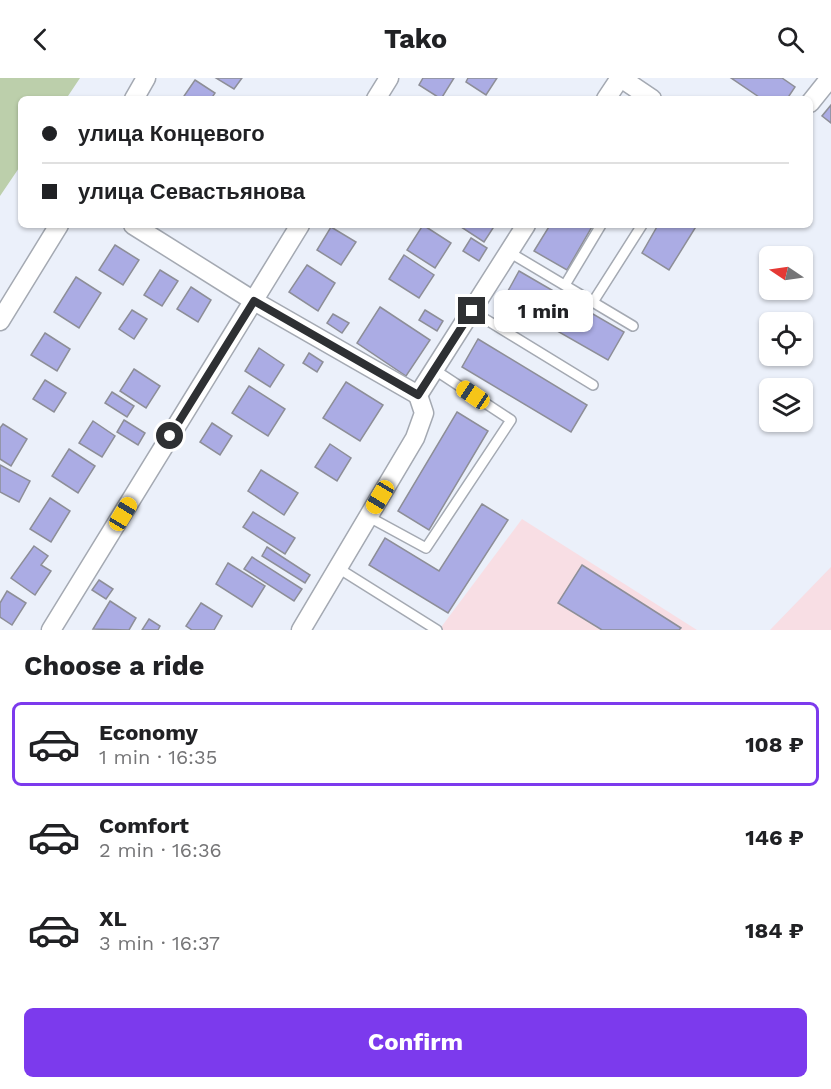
<!DOCTYPE html>
<html lang="en">
<head>
<meta charset="utf-8">
<style>
	body { margin:0; font-family:"Work Sans",sans-serif; background:#f6f6f6; color:#202124; height:100vh; display:flex; flex-direction:column; font-size:22px; white-space:nowrap }
	* { box-sizing:border-box; margin:0 }
	p { font-size:20px; color:#757577 }
	.icon { flex:none; width:33px; height:33px; fill:none; stroke:currentColor; stroke-width:2; stroke-linecap:round; stroke-linejoin:round }
	.map { position:relative; height:552px; overflow:hidden }
	.drawer { display:flex; flex-direction:column; background:#fff; flex:1 }
	.drawer>* { flex:none }
	.hud { position:absolute; left:18px; top:18px; width:795px; height:132px; border-radius:9px; box-shadow:0 2px 4px #0004; display:grid; align-content:center; height:132px; padding:0 24px; background:#fff }
	.needle { width:39px; rotate:283deg }
	.tools { position:absolute; left:759px; top:168px; display:grid; gap:12px }
	.tools a { display:grid; place-items:center; width:54px; height:54px; border-radius:9px; background:#fff; box-shadow:0 2px 4px #0004; font-size:30px }
	.end { position:absolute; width:27px; height:27px; margin:-14px; border:8px solid #2e3033; background:#fff; box-shadow:0 0 0 3px #fff }
	.from { border-radius:50% }
	.bubble { position:absolute; height:42px; border-radius:9px; background:#fff; box-shadow:0 2px 4px #0004; font-size:20px; font-weight:700; line-height:42px; text-align:center }
	.car { position:absolute; width:18px; height:36px; margin:-18px -9px; border-radius:8px; box-shadow:0 0 4px 2px #0007; background:linear-gradient(#f5c518 24%,#345 0 40%,#f5c518 0 76%,#345 0 86%,#f5c518 0) }
	.hud b { display:flex; align-items:center; gap:21px; height:57px; font-size:22px }
	.hud b+b { border-top:2px solid #e0e0e0 }
	.hud i { width:15px; height:15px; background:#202124 }
	ul { padding:0; list-style:none }
	li { display:flex; align-items:center; gap:18px; height:84px; margin:0 12px 9px; padding:0 12px; border:3px solid transparent; border-radius:9px }
	li div { flex:1 }
	li b { display:block; font-size:22px }
	li em { font-style:normal; font-weight:700 }
	li.selected { border-color:#7c3aed }
	li>.icon { width:54px; height:54px; stroke-width:1.5 }
	h2 { padding:0 24px; font-size:27px; line-height:72px }
	.cta { display:flex; gap:12px; margin-top:auto; padding:12px 24px }
	.cta a { flex:1; height:69px; border-radius:9px; background:#7c3aed; color:#fff; font-size:24px; font-weight:700; line-height:69px; text-align:center }
	header { display:flex; justify-content:space-between; align-items:center; height:78px; padding:0 24px; background:#fff; font-size:27px; font-weight:700 }
	.map>svg:first-child { display:block }
	.industrial { fill:#f8dee4 }
	.green { fill:#bccfab }
	.building { fill:#abace4; stroke:#8d8e97; stroke-width:1.5 }
	.lines { fill:none; stroke-linecap:round; stroke-linejoin:round }
	.lane-casing { stroke:#a4a9b2; stroke-width:12 }
	.street-casing { stroke:#a4a9b2; stroke-width:21 }
	.lane { stroke:#fff; stroke-width:9 }
	.street { stroke:#fff; stroke-width:18 }
	.route { stroke:#2e3033; stroke-width:8 }
</style>
</head>
<body>
<header><svg class="icon" aria-label="back" viewBox="0 0 24 24"><path d="M15 5l-7 7 7 7"/></svg>Tako<svg class="icon" aria-label="search" viewBox="0 0 24 24"><circle cx="10" cy="10" r="6"/><path d="M15 15l6 6"/></svg></header>
<div class="map">
<svg width="831" height="552" viewBox="0 0 831 552">
	<rect width="100%" height="100%" fill="#ebf0fa"/>
	<g class="industrial">
		<polygon points="522,441 697,552 439,552"/>
		<polygon points="831,489 831,552 770,552"/>
	</g>
	<polygon class="green" points="0,0 80,0 66,21 21,21 21,87 0,118"/>
	<g class="building">
		<polygon points="216,0 242,0 234,11"/>
		<polygon points="423,0 454,0 441,21 419,7"/>
		<polygon points="468,0 497,0 486,17 466,4"/>
		<polygon points="731,0 782,0 795,9 787,21 762,21"/>
		<polygon points="195,2 215,15 211,21 182,21"/>
		<polygon points="831,27 831,45 822,38"/>
		<polygon points="423,147 451,165 435,190 407,172"/>
		<polygon points="458,147 495,147 484,164"/>
		<polygon points="550,147 593,147 567,192 534,173"/>
		<polygon points="658,147 697,147 669,192 642,175"/>
		<polygon points="331,149 356,164 341,187 317,172"/>
		<polygon points="471,160 487,170 479,183 463,173"/>
		<polygon points="115,167 139,182 123,207 99,192"/>
		<polygon points="404,177 434,197 419,220 389,201"/>
		<polygon points="307,187 335,205 318,233 289,214"/>
		<polygon points="160,192 178,203 162,228 144,217"/>
		<polygon points="519,193 624,254 608,282 503,222"/>
		<polygon points="76,199 101,215 79,250 54,234"/>
		<polygon points="191,209 211,222 198,244 177,231"/>
		<polygon points="380,229 430,262 406,298 357,265"/>
		<polygon points="132,232 147,241 134,261 119,251"/>
		<polygon points="425,232 443,243 437,253 419,242"/>
		<polygon points="333,236 349,245 342,255 327,245"/>
		<polygon points="45,255 70,271 57,293 31,277"/>
		<polygon points="478,261 587,327 571,354 462,289"/>
		<polygon points="259,270 284,287 270,309 245,293"/>
		<polygon points="309,275 323,284 317,294 303,285"/>
		<polygon points="134,291 160,308 146,330 120,313"/>
		<polygon points="45,302 66,315 54,334 33,321"/>
		<polygon points="346,304 383,327 360,363 323,340"/>
		<polygon points="249,308 285,331 268,358 232,335"/>
		<polygon points="112,314 134,328 127,339 105,325"/>
		<polygon points="457,334 488,353 429,452 398,433"/>
		<polygon points="124,342 145,355 138,367 117,354"/>
		<polygon points="93,343 115,358 102,379 79,365"/>
		<polygon points="212,345 232,358 220,377 200,364"/>
		<polygon points="3,346 27,361 11,388 0,381 0,350"/>
		<polygon points="330,366 351,380 337,403 315,389"/>
		<polygon points="69,371 95,388 78,415 52,398"/>
		<polygon points="0,387 30,403 19,424 0,414"/>
		<polygon points="261,392 298,415 284,437 248,413"/>
		<polygon points="50,420 70,433 51,464 30,451"/>
		<polygon points="482,426 508,442 448,535 369,487 385,460 439,493"/>
		<polygon points="253,434 295,460 285,476 243,449"/>
		<polygon points="34,468 48,478 41,487 51,493 35,517 11,500"/>
		<polygon points="267,469 310,497 305,505 262,478"/>
		<polygon points="252,479 302,511 294,523 244,491"/>
		<polygon points="228,485 265,508 252,529 216,506"/>
		<polygon points="582,487 681,550 679,552 602,552 558,525"/>
		<polygon points="99,502 113,511 106,521 92,512"/>
		<polygon points="7,513 26,525 12,547 0,539 0,525"/>
		<polygon points="110,523 136,540 129,552 93,551"/>
		<polygon points="201,525 222,538 214,552 192,552 186,548"/>
		<polygon points="149,541 160,548 158,552 142,552"/>
	</g>
	<g class="lines">
		<defs>
			<g id="lane">
				<polyline points="509,174 633,248"/>
				<polyline points="565,207 601,147"/>
				<polyline points="593,224 642,147"/>
				<polyline points="472,233 593,307"/>
				<polyline points="369,439 426,470 511,342 435,292"/>
				<polyline points="338,490 437,552"/>
			</g>
			<g id="street">
				<polyline points="621,0 652,21"/>
				<polyline points="134,21 146,0"/>
				<polyline points="376,21 389,0"/>
				<polyline points="606,21 620,0"/>
				<polyline points="810,25 830,0"/>
				<polyline points="133,147 254,223 418,317"/>
				<polyline points="0,243 59,147"/>
				<polyline points="418,317 526,147"/>
				<polyline points="51,552 300,147"/>
				<polyline points="301,552 415,360 424,335 418,317"/>
			</g>
		</defs>
		<use href="#lane" class="lane-casing"/>
		<use href="#street" class="street-casing"/>
		<use href="#lane" class="lane"/>
		<use href="#street" class="street"/>
	</g>
	<g class="lines">
		<polyline class="route" points="170,358 254,223 418,317 472,233"/>
	</g>
</svg>
<div class="tools">
<a><svg class="needle" viewBox="-14 -14 28 28"><path d="M0-13l5 13h-10z" fill="#e53935"/><path d="M0 13l5-13h-10z" fill="#757577"/></svg></a>
<a><svg class="icon" aria-label="locate" viewBox="0 0 24 24"><circle cx="12" cy="12" r="6"/><path d="M12 2v4M12 18v4M2 12h4M18 12h4"/></svg></a>
<a><svg class="icon" aria-label="layers" viewBox="0 0 24 24"><path d="M12 4l9 5-9 5-9-5zM3 14l9 5 9-5"/></svg></a>
</div>
<i class="end from" style="left:170px;top:358px"></i>
<i class="end" style="left:472px;top:233px"></i>
<div class="bubble" style="left:494px;top:212px;width:99px">1 min</div>
<i class="car" style="left:473px;top:317px;rotate:304deg"></i>
<i class="car" style="left:380px;top:419px;rotate:211deg"></i>
<i class="car" style="left:123px;top:436px;rotate:31deg"></i>
<div class="hud">
<b><i class="from"></i>улица Концевого</b>
<b><i></i>улица Севастьянова</b>
</div>
</div>
<section class="drawer">
<h2>Choose a ride</h2>
<ul>
<li class="selected"><svg class="icon" aria-label="car" viewBox="0 0 24 24"><path d="M5 17H2v-5l4-1 3-4h7l3 4 3 1v5h-3M9 17h6M6 11h13"/><circle cx="7" cy="17" r="2"/><circle cx="17" cy="17" r="2"/></svg><div><b>Economy</b><p>1 min · 16:35</p></div><em>108 ₽</em></li>
<li><svg class="icon" aria-label="car" viewBox="0 0 24 24"><path d="M5 17H2v-5l4-1 3-4h7l3 4 3 1v5h-3M9 17h6M6 11h13"/><circle cx="7" cy="17" r="2"/><circle cx="17" cy="17" r="2"/></svg><div><b>Comfort</b><p>2 min · 16:36</p></div><em>146 ₽</em></li>
<li><svg class="icon" aria-label="car" viewBox="0 0 24 24"><path d="M5 17H2v-5l4-1 3-4h7l3 4 3 1v5h-3M9 17h6M6 11h13"/><circle cx="7" cy="17" r="2"/><circle cx="17" cy="17" r="2"/></svg><div><b>XL</b><p>3 min · 16:37</p></div><em>184 ₽</em></li>
</ul>
<div class="cta"><a>Confirm</a></div>
</section>
</body>
</html>
